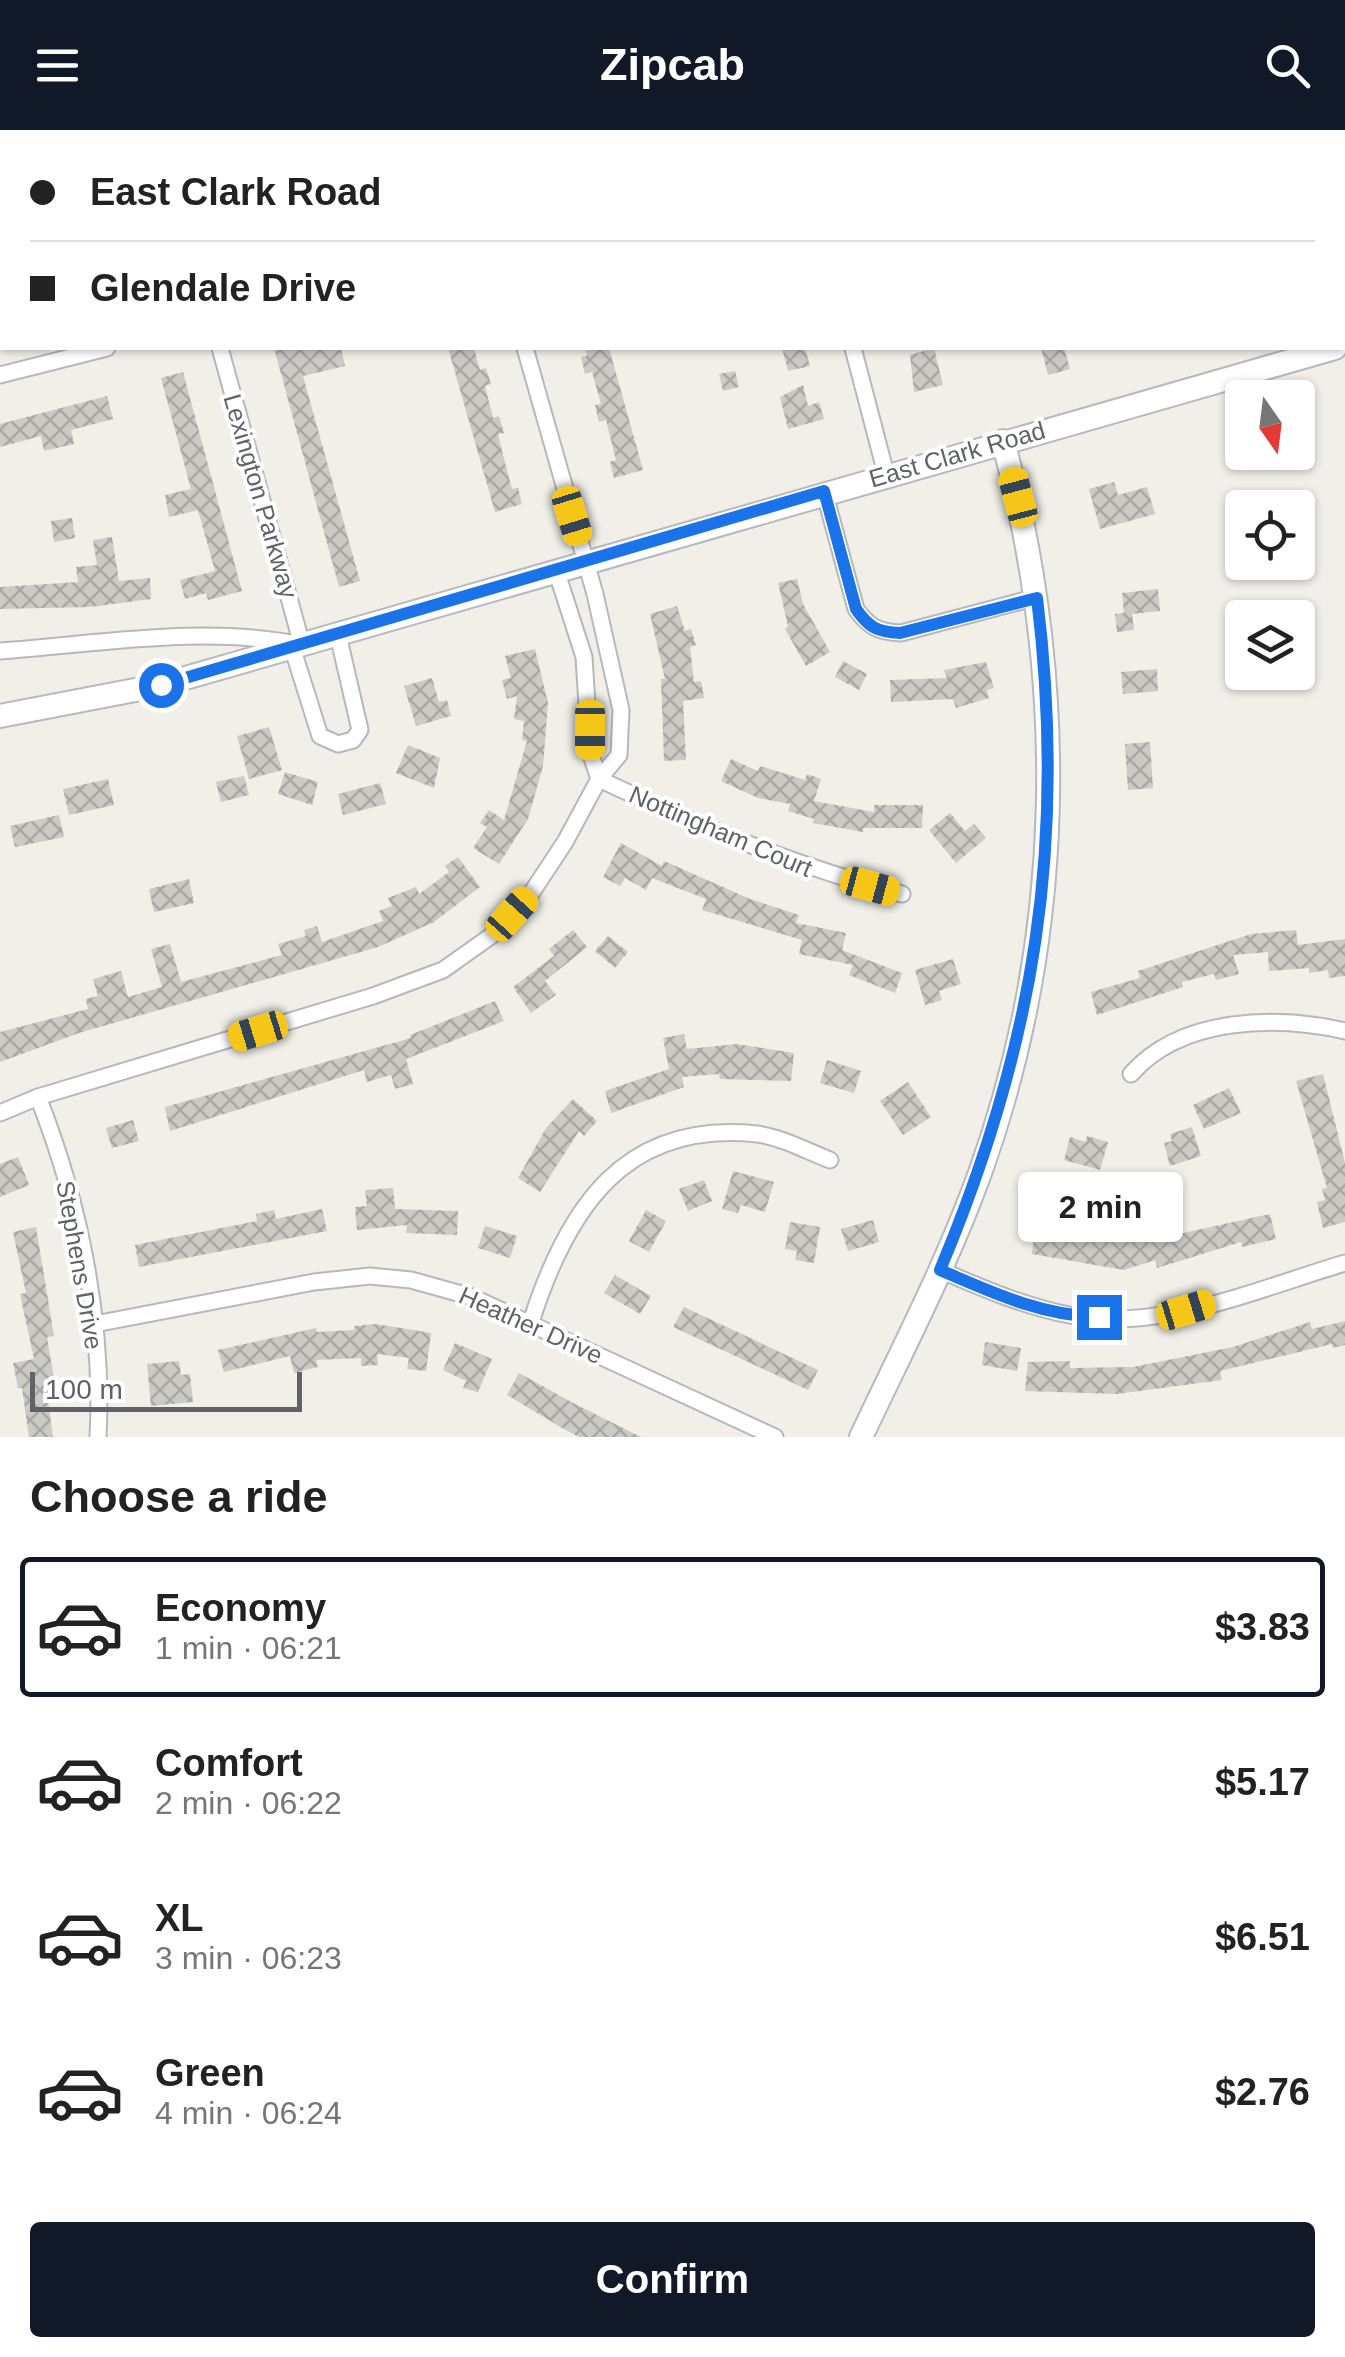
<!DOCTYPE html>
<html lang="en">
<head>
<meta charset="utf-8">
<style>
	body { margin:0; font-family:Arial,sans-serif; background:#f6f6f6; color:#222; height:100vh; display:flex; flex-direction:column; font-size:38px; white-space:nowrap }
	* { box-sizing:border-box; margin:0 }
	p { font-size:32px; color:#767676 }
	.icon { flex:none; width:55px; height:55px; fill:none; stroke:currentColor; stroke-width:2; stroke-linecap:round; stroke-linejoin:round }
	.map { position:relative; height:1307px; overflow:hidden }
	.panel { display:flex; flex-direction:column; background:#fff; flex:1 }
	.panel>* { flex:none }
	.banner { position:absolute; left:0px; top:0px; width:1345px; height:220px; box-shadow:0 2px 8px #0004; display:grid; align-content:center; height:220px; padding:0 30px; background:#fff }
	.needle { width:65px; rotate:166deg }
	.controls { position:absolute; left:1225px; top:250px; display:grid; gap:20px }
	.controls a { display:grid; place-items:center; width:90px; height:90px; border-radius:10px; background:#fff; box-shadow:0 2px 8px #0004; font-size:50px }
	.scale { position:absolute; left:30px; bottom:25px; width:272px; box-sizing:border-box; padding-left:10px; border:5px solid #5f6368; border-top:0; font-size:28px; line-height:35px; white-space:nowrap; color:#5f6368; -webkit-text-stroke:8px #fff; paint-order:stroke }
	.end { position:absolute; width:45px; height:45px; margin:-22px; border:12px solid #1a73e8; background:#fff; box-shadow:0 0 0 5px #fff }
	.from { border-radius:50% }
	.bubble { position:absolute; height:70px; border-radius:10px; background:#fff; box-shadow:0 2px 8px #0004; font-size:32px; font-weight:600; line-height:70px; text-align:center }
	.car { position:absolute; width:30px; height:60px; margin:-30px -15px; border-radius:12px; box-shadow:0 0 8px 2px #0007; background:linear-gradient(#f5c518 24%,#345 0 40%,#f5c518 0 76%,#345 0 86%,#f5c518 0) }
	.banner b { display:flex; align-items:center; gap:35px; height:95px; font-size:38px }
	.banner b+b { border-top:2px solid #e0e0e0 }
	.banner i { width:25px; height:25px; background:#222 }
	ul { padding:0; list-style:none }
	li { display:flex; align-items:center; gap:30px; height:140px; margin:0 20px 15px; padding:0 10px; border:5px solid transparent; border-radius:10px }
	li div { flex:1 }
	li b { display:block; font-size:38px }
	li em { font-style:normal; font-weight:600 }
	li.on { border-color:#111827 }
	li>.icon { width:90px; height:90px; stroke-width:1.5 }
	h2 { padding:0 30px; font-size:45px; line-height:120px }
	.action { display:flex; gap:20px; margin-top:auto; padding:20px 30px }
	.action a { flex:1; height:115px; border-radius:10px; background:#111827; color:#fff; font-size:40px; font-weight:600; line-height:115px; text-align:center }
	header { display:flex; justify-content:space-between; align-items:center; height:130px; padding:0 30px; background:#111827; color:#fff; font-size:45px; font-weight:600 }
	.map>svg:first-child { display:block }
	.forest { fill:url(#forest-crowns) }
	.building { fill:url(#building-cross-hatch) }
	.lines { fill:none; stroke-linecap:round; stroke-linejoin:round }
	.street-casing { stroke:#b5b8bc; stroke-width:19 }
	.secondary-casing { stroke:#b6babf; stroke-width:26 }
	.street { stroke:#fff; stroke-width:15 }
	.secondary { stroke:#fff; stroke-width:22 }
	.route { stroke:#1a73e8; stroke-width:12 }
	.labels { text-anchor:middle; stroke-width:8; stroke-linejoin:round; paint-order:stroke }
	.street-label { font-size:25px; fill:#5f6368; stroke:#fff }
</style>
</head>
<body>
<header><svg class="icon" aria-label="menu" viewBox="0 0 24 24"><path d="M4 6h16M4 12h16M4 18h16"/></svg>Zipcab<svg class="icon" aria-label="search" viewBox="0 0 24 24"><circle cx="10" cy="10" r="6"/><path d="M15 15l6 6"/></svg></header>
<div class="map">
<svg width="1345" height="1307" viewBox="0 0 1345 1307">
	<defs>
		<pattern id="forest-crowns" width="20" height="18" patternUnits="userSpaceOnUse" patternTransform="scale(2.5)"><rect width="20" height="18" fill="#c5e8c5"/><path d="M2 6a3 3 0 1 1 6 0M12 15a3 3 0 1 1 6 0" fill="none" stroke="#a3c0a4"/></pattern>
		<pattern id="building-cross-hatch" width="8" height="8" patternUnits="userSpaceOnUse" patternTransform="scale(2.5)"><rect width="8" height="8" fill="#cccac5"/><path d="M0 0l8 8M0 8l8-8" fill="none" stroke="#a9a8a4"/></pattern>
	</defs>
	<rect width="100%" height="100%" fill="#f1efe8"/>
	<polygon class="forest" points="19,0 296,0 296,2 18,2"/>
	<g class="building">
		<polygon points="274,218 341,218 345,236 303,246 360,451 339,457"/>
		<polygon points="448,218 474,218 480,240 486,238 491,254 485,256 493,288 499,286 504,303 498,304 503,325 512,359 518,358 522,374 495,382"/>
		<polygon points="585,218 609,218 643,340 614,348 610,332 616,330 606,290 599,292 595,275 601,274 592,242 585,244 581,227 587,226"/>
		<polygon points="782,218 805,218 810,236 788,241"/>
		<polygon points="934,218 943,255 914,262 910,225"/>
		<polygon points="1041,218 1064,218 1070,239 1048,245"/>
		<polygon points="735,241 739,257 723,261 719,244"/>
		<polygon points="183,242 242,461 208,470 206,463 185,469 180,450 215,441 198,380 169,387 165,365 191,359 161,248"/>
		<polygon points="803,255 808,276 819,272 824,289 788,299 780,267"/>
		<polygon points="107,266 113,289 71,300 74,314 44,321 41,306 0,317 0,294"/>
		<polygon points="1114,352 1118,365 1147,357 1155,384 1100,399 1089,359"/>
		<polygon points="72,388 75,408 54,412 51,391"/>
		<polygon points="112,407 119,451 150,448 151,469 90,477 0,479 0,457 78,452 76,437 97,435 93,410"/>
		<polygon points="797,449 803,474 830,522 806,536 785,499 788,496 778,453"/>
		<polygon points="1158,459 1160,481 1132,484 1134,500 1117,502 1115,484 1124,483 1122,463"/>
		<polygon points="677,476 685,501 691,499 696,515 690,517 694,552 701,551 704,568 683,571 686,630 664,631 661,549 665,549 650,484"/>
		<polygon points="535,519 548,573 543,636 528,689 499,734 473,718 487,697 480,693 489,680 504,690 527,611 522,610 524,591 514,589 517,566 507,569 502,550 511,548 505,526"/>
		<polygon points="843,531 867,544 859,560 835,547"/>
		<polygon points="986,532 994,558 987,560 989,568 956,578 953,569 891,572 890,550 947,548 944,540"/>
		<polygon points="1157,539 1158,561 1123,564 1121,542"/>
		<polygon points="432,548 439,572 447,570 451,586 416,596 404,556"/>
		<polygon points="269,597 282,640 249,649 237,606"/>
		<polygon points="1150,612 1153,658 1128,660 1125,614"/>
		<polygon points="408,615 440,628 434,658 396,643"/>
		<polygon points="731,629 758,641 760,636 805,650 807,644 821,649 814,671 874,682 874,675 923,675 922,698 863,698 863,702 813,693 814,689 788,681 790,674 758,668 721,651"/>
		<polygon points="285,642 318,652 312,675 278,664"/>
		<polygon points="244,646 249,665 221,672 216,652"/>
		<polygon points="108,649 114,675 69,685 63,659"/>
		<polygon points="380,653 386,674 343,685 338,664"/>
		<polygon points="950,683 965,701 974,694 986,708 956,733 929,700"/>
		<polygon points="59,685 64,707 15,717 10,696"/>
		<polygon points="621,713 662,736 664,731 750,769 799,785 796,793 846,803 842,820 902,843 895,863 849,845 853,835 799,824 802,810 702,780 706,769 652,748 646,760 625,748 620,756 603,747"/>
		<polygon points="458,727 480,757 434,792 378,817 79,903 0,932 0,902 88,879 86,869 98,866 93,849 121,841 128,867 162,857 151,819 170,814 181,852 282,825 278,814 306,806 304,800 317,796 322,812 383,791 379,781 392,776 388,768 416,757 419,764 449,742 445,736"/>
		<polygon points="189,749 194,773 154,782 149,759"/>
		<polygon points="573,800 587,817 545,851 556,865 531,883 513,857 554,826 549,819"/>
		<polygon points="1296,800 1298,815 1345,809 1345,846 1329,848 1328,840 1309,843 1309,838 1269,841 1268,822 1233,825 1239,844 1216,850 1214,844 1182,852 1183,857 1097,885 1091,862 1140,848 1138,841 1251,804"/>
		<polygon points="608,806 628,822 615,838 595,821"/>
		<polygon points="953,829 961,854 939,861 942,870 925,875 915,840"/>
		<polygon points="495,871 504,891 406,929 413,954 395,959 391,945 367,952 364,940 170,1001 165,977 411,908 410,905"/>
		<polygon points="684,904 687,919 737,914 794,923 791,951 720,949 719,944 682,947 684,957 611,983 605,961 669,939 663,908"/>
		<polygon points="827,930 861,941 854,963 820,953"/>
		<polygon points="1323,944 1345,1033 1345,1092 1323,1098 1317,1072 1325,1070 1322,1059 1327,1058 1296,951"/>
		<polygon points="908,952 931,987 903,1005 880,971"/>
		<polygon points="1229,958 1241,983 1204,999 1193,975"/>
		<polygon points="573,969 597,991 584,1006 579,1001 540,1062 518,1048 546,998"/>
		<polygon points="133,990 139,1011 112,1018 106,998"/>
		<polygon points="1192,997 1201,1026 1170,1036 1164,1013 1172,1011 1170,1004"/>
		<polygon points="1087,1006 1108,1012 1100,1040 1064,1030 1070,1007 1086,1012"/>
		<polygon points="18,1027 29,1055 0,1067 0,1034"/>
		<polygon points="733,1041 774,1052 765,1082 741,1075 738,1083 722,1079"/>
		<polygon points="704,1050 712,1071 688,1081 679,1059"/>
		<polygon points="393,1058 395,1079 458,1081 457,1105 406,1103 407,1095 357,1100 355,1077 367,1076 365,1060"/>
		<polygon points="322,1079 327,1101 139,1137 135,1115 257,1091 256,1084 274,1080 276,1089"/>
		<polygon points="646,1080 666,1091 649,1122 629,1111"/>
		<polygon points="1270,1084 1276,1109 1242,1117 1241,1112 1157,1138 1155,1130 1124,1140 1032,1124 1035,1097 1123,1110 1173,1099 1174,1105"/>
		<polygon points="873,1090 879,1112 848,1121 841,1099"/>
		<polygon points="790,1092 820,1097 814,1133 795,1130 797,1121 785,1119"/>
		<polygon points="485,1096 517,1106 510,1128 478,1118"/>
		<polygon points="36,1097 54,1206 47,1207 56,1261 47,1263 53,1307 29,1307 22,1258 18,1258 13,1233 34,1229 20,1164 26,1163 13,1102"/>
		<polygon points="615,1145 651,1166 640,1184 604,1163"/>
		<polygon points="684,1177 818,1240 808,1260 673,1197"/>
		<polygon points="1345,1191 1345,1215 1333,1218 1332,1214 1220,1241 1222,1250 1117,1264 1025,1261 1028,1232 1070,1231 1070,1238 1133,1237 1233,1217 1310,1192 1312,1199"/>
		<polygon points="376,1194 431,1203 426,1241 407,1239 409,1228 377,1224 378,1235 361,1236 361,1228 316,1230 318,1237 294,1243 290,1226 224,1242 218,1220 316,1198 317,1202 354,1200 354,1196"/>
		<polygon points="985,1212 1021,1218 1017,1241 982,1235"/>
		<polygon points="455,1213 492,1229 478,1262 463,1258 466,1251 443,1240"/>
		<polygon points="179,1231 181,1245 190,1244 193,1272 151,1276 147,1234"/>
		<polygon points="519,1243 575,1274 641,1307 579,1307 562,1298 507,1265"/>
	</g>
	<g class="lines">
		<defs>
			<g id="street">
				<polyline points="468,0 469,2"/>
				<polyline points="794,0 794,2"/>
				<polyline points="853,218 886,344"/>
				<polyline points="0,245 107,218"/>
				<path d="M 824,361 L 856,479 C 869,497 878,502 901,503 L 1037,467"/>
				<polyline points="556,440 584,527 590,622 599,649"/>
				<polyline points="292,517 320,606 338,614 353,610 360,600 338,505"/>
				<path d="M 0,521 C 99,514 204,495 302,515 L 220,218"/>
				<path d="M 599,649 C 698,696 795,736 902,764"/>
				<path d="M 1131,944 C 1181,887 1276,885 1345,901"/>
				<path d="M 38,967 C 80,1073 104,1193 98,1307"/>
				<polyline points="0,983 38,967 373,866 443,840 491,806 532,762 565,712 599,649 619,625 621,580 595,464 525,218"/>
				<path d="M 940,1140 C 982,1158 1023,1176 1069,1185 C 1160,1203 1260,1158 1345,1133"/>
				<path d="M 531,1192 C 567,1079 624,990 757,1004 C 781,1007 807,1021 830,1030"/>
				<polyline points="95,1194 314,1152 370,1146 411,1150 472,1167 775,1307"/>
			</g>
			<g id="secondary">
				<polyline points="0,586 161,555 1335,218"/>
				<path d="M 861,1307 C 902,1220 947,1134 980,1043 C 1065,806 1068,553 1003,311"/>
			</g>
		</defs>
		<use href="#street" class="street-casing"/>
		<use href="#secondary" class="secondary-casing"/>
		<use href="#street" class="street"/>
		<use href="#secondary" class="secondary"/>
	</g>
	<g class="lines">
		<path class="route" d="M 161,555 L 824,361 L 856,479 C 869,498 878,502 900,503 L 1037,468 C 1067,712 1035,914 940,1140 C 991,1162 1042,1186 1099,1187"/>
	</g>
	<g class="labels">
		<g class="street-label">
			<text transform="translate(957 324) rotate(-16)" y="9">East Clark Road</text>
			<text transform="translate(261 366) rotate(74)" y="9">Lexington Parkway</text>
			<text transform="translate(721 701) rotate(23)" y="9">Nottingham Court</text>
			<text transform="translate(80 1135) rotate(80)" y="9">Stephens Drive</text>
			<text transform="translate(531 1195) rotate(24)" y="9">Heather Drive</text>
		</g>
	</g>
</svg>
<div class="controls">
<a><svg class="needle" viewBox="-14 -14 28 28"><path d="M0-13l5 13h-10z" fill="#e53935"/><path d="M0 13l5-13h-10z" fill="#767676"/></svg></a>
<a><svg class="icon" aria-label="locate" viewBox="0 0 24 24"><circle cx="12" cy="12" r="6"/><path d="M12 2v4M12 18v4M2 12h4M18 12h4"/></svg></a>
<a><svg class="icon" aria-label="layers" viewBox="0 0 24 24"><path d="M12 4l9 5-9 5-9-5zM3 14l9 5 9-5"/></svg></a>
</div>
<div class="scale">100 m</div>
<i class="end from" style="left:161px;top:555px"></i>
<i class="end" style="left:1099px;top:1187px"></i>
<div class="bubble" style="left:1018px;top:1042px;width:165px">2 min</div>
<i class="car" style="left:1018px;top:367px;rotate:345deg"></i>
<i class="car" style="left:572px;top:386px;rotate:163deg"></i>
<i class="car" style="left:590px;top:600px;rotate:180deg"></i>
<i class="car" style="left:870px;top:756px;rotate:105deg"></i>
<i class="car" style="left:512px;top:784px;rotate:42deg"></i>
<i class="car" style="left:258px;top:901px;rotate:253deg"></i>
<i class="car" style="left:1186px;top:1180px;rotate:73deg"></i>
<div class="banner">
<b><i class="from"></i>East Clark Road</b>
<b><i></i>Glendale Drive</b>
</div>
</div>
<section class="panel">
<h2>Choose a ride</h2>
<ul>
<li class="on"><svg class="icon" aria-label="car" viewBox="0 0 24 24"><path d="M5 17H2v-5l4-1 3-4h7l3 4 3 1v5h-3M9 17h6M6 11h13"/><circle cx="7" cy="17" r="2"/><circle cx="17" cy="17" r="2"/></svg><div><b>Economy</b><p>1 min · 06:21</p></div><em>$3.83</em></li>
<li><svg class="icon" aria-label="car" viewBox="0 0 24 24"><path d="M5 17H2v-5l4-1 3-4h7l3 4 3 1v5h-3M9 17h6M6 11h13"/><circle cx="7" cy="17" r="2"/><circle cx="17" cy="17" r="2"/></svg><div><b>Comfort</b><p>2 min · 06:22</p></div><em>$5.17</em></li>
<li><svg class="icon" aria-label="car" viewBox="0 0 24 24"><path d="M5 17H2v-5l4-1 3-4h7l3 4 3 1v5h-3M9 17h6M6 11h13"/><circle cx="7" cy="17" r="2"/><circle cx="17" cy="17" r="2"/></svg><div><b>XL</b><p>3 min · 06:23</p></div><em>$6.51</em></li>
<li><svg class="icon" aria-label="car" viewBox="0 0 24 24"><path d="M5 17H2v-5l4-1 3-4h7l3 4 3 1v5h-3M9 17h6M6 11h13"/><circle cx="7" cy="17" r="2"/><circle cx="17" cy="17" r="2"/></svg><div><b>Green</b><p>4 min · 06:24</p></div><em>$2.76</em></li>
</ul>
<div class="action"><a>Confirm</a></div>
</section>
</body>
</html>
